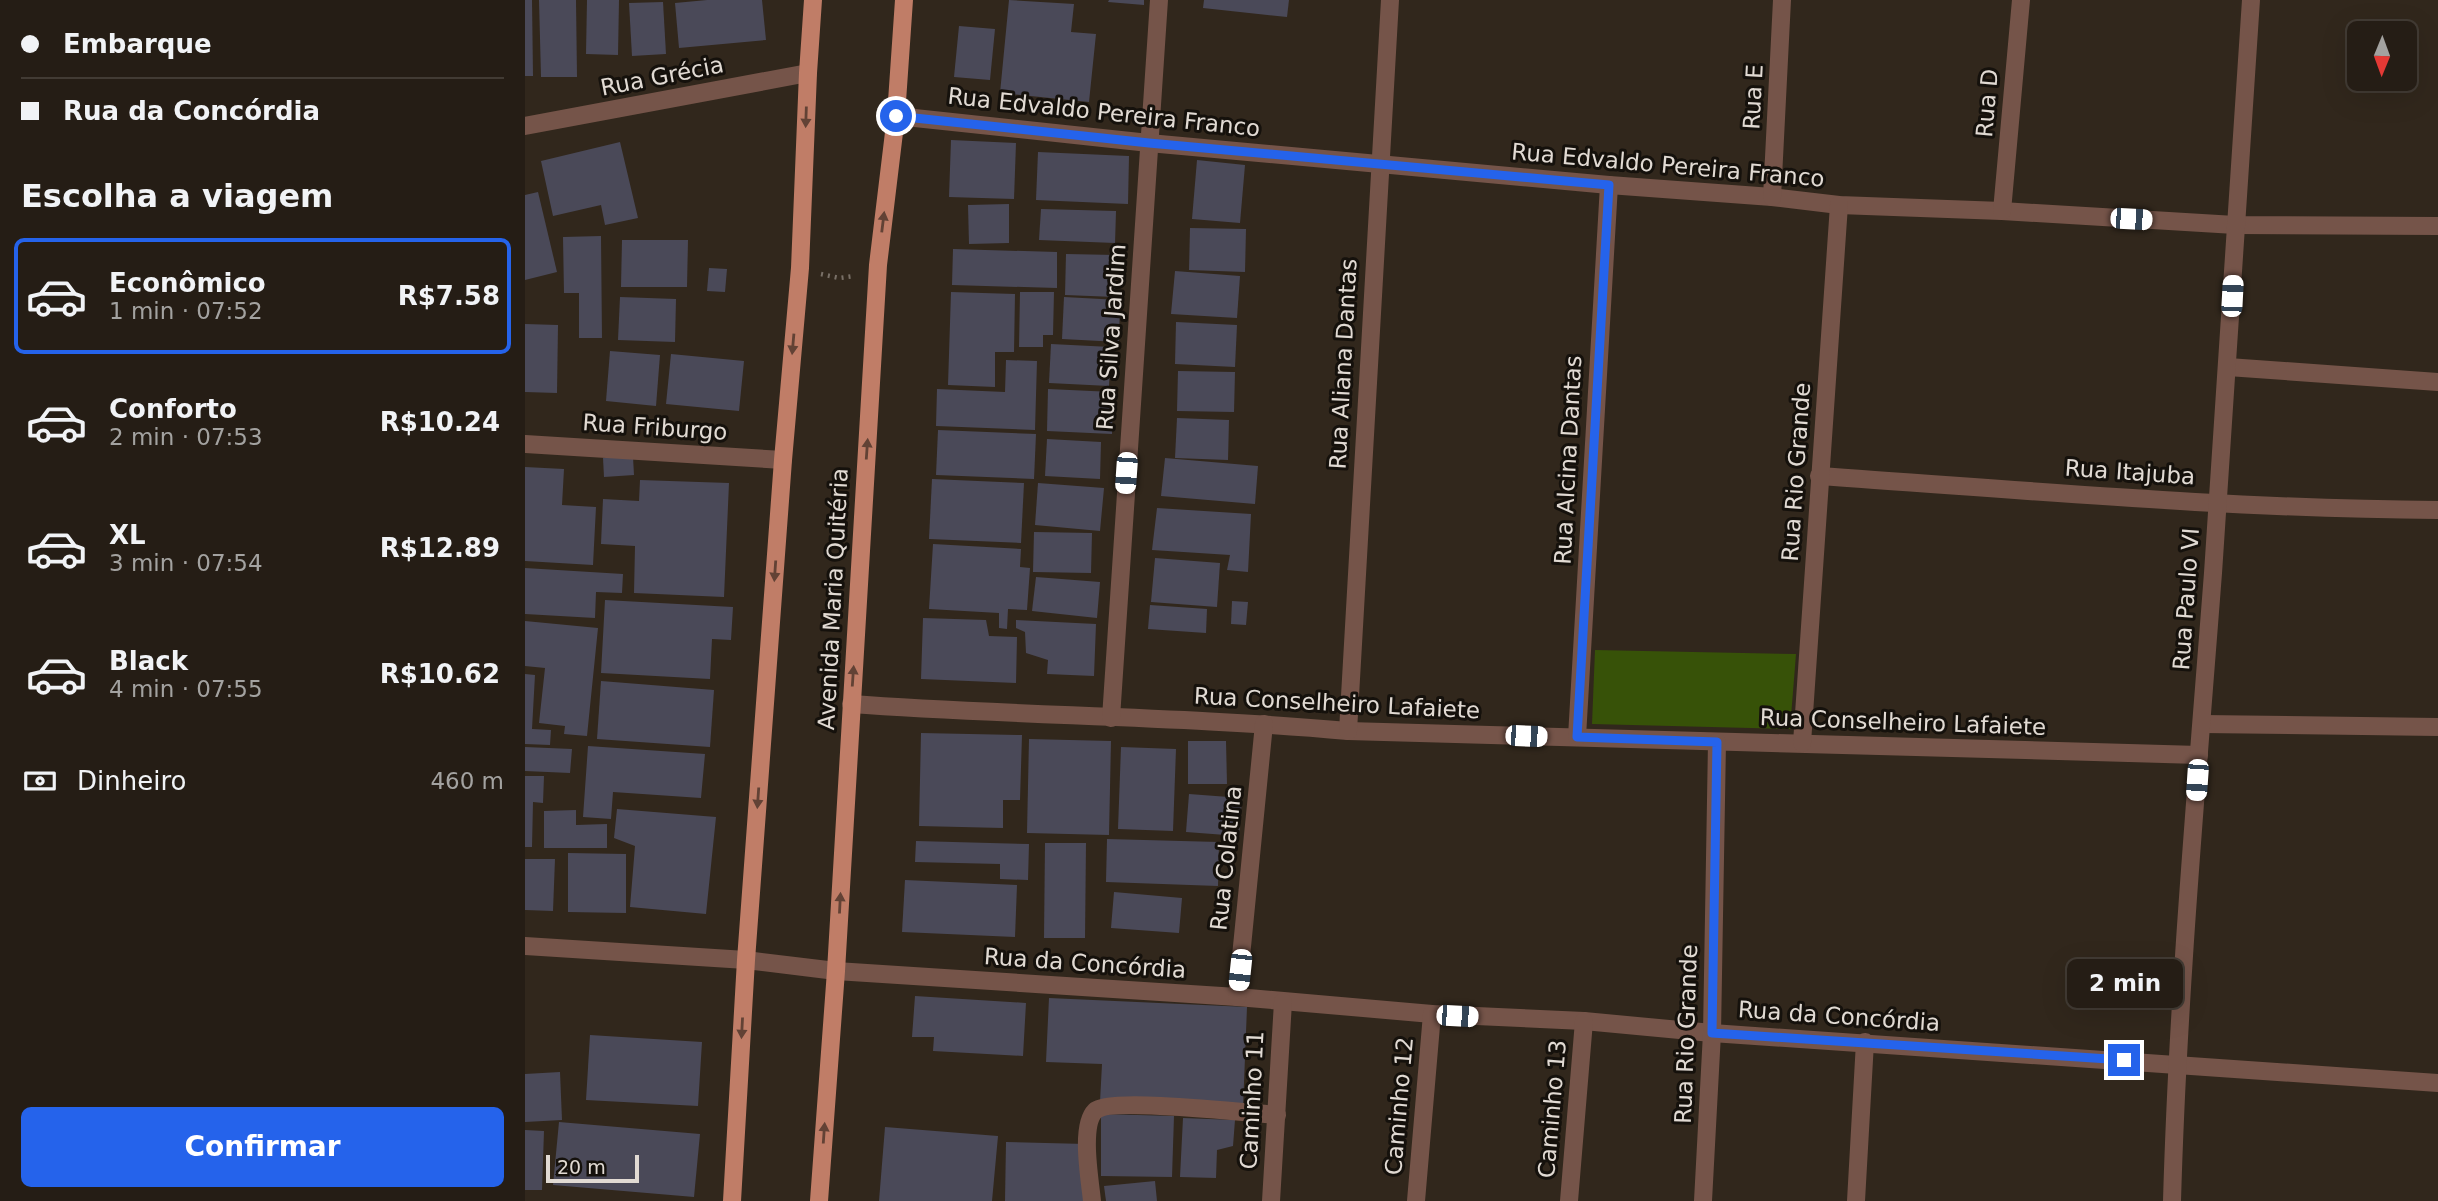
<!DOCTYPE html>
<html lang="pt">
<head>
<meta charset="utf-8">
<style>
	body { margin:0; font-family:"DejaVu Sans",sans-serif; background:#312a22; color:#f1f3f6; height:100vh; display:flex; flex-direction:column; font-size:26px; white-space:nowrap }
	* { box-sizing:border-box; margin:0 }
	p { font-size:23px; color:#a3a2a0 }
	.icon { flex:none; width:38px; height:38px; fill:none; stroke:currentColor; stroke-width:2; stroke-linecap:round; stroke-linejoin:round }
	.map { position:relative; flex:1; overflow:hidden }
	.panel { display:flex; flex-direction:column; background:#251d15; width:525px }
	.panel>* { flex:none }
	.banner { display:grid; align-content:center; height:154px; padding:0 21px; background:#251d15 }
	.needle { width:46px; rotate:181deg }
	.tools { position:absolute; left:1822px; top:21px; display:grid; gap:14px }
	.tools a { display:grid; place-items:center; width:70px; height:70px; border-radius:10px; background:#251d15; box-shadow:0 7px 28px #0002,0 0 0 2px #423b34; font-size:35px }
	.scale { position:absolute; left:21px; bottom:18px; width:93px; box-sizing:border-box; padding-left:7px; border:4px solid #e1dad3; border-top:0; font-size:19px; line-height:24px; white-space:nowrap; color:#e1dad3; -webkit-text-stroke:5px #15110c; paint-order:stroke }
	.end { position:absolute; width:32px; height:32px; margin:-16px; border:9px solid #2563eb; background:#fff; box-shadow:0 0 0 4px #fff }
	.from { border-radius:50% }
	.bubble { position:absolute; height:49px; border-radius:10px; background:#251d15; box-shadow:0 7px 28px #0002,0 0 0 2px #423b34; font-size:23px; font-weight:700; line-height:49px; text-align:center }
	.car { position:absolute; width:21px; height:42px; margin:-21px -10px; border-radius:9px; box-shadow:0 0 5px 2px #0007; background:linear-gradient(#fff 24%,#345 0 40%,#fff 0 76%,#345 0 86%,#fff 0) }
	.banner b { display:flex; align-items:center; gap:24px; height:66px; font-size:26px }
	.banner b+b { border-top:2px solid #423b34 }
	.banner i { width:18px; height:18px; background:#f1f3f6 }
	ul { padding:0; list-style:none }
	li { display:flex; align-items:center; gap:21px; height:116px; margin:0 14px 10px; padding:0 7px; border:4px solid transparent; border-radius:10px }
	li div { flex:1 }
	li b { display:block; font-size:26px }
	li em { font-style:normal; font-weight:700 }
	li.on { border-color:#2563eb }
	li>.icon { width:63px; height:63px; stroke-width:1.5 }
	h2 { padding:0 21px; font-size:32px; line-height:84px }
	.pay { display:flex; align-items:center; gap:18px; height:77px; padding:0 21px; font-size:26px }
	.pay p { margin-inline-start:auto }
	.action { display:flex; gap:14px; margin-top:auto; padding:14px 21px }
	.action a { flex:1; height:80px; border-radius:10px; background:#2563eb; color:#fff; font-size:28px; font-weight:700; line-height:80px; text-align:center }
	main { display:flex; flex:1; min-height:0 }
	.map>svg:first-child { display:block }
	.green { fill:#375208 }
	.building { fill:#4a4958 }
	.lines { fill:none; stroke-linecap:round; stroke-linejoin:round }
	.path { stroke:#797067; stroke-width:4.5; stroke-dasharray:2 5; stroke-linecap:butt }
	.minor { stroke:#755449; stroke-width:18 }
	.major { stroke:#c07d67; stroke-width:18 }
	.oneway { fill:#624235 }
	.route { stroke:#2563eb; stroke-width:9 }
	.labels { text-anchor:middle; stroke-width:6; stroke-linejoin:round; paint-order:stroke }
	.street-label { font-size:23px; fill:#e1dad3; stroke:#15110c }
</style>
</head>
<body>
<main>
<section class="panel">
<div class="banner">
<b><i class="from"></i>Embarque</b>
<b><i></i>Rua da Concórdia</b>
</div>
<h2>Escolha a viagem</h2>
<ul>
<li class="on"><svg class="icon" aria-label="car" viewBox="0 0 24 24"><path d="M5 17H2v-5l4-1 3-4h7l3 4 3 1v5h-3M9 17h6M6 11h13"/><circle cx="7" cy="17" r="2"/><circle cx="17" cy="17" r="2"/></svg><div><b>Econômico</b><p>1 min · 07:52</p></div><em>R$7.58</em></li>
<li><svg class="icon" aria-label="car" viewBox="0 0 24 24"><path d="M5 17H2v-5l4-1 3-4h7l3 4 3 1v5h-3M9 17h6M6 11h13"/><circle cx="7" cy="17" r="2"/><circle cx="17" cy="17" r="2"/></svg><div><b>Conforto</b><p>2 min · 07:53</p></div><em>R$10.24</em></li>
<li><svg class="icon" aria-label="car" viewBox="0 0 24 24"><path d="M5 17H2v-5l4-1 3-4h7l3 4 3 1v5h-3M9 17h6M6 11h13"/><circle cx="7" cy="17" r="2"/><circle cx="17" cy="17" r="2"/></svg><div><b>XL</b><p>3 min · 07:54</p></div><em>R$12.89</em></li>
<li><svg class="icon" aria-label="car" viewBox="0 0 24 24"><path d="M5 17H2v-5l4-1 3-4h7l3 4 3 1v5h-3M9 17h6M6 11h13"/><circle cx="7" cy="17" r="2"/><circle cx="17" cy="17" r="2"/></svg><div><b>Black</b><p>4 min · 07:55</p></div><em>R$10.62</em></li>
</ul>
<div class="pay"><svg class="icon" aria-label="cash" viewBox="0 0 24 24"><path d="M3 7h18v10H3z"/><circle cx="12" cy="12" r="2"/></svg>Dinheiro<p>460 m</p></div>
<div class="action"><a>Confirmar</a></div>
</section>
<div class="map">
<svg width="1913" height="1201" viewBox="0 0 1913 1201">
	<rect width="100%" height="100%" fill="#31271c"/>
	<polygon class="green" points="1070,650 1271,654 1265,729 1067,724"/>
	<g class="building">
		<polygon points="0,0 7,0 8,76 0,76"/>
		<polygon points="14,0 51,0 52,77 16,77"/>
		<polygon points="62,0 94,0 93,55 61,54"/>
		<polygon points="182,0 237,0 241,40 154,48 150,3"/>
		<polygon points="484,0 549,4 546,32 571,34 564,102 475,93"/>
		<polygon points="584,0 619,0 619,5 583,2"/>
		<polygon points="679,0 764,0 762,17 678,8"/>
		<polygon points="138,2 141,54 107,56 104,3"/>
		<polygon points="434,26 470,29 465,80 429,77"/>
		<polygon points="426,140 491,143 489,199 424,197"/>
		<polygon points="95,142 113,218 80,225 76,205 28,216 16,161"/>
		<polygon points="513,152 604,156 603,204 511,200"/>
		<polygon points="672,160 720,165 715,223 667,219"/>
		<polygon points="13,192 32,272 0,280 0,195"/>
		<polygon points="484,204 484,243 444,244 443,205"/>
		<polygon points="516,209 591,211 590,243 514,240"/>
		<polygon points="665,228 721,229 720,272 664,270"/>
		<polygon points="76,236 77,338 54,338 54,293 39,293 38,237"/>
		<polygon points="97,240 163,240 162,287 96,287"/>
		<polygon points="428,249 532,252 532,288 427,285"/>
		<polygon points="541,254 591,255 590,297 540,295"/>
		<polygon points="184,268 202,269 200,292 182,291"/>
		<polygon points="650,271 715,276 712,318 646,314"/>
		<polygon points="426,292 490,294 489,352 470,352 470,387 423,385"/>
		<polygon points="495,292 529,292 528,335 518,335 518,347 494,347"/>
		<polygon points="95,297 151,299 150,342 93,340"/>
		<polygon points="539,297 595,300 594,342 537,339"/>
		<polygon points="651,322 712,325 710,367 650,364"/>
		<polygon points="0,324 33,325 32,393 0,392"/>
		<polygon points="526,344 586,347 584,386 524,383"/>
		<polygon points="85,351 135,355 131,406 81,401"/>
		<polygon points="146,354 219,361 214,411 141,404"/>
		<polygon points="481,360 512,361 510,430 411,426 412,389 480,392"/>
		<polygon points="653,371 710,372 709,412 652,411"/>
		<polygon points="523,389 588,392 587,434 522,431"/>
		<polygon points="652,418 704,420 703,460 650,458"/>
		<polygon points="413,430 511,434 509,479 411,475"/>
		<polygon points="522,439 576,442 575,479 520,476"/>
		<polygon points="108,457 109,475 79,477 78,458"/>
		<polygon points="640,458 733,466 730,504 636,496"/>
		<polygon points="0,467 39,469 37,505 71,507 68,565 0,561"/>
		<polygon points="407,479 499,483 496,543 404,539"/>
		<polygon points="115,480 204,483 199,597 109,593 110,546 76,544 78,499 114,501"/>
		<polygon points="513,483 579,488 575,531 510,525"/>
		<polygon points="632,508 726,514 723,572 702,570 705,555 627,550"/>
		<polygon points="509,532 567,533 566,573 508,572"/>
		<polygon points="408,544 496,549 495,567 505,568 502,610 483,609 482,629 474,628 474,613 404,609"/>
		<polygon points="630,558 695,563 692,607 626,602"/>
		<polygon points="0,568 98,574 97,593 71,592 70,618 0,614"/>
		<polygon points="511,577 575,582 572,618 507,611"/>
		<polygon points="80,600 208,607 206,640 187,639 185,679 76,673"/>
		<polygon points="707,601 723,602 721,625 706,624"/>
		<polygon points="625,605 682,609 681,633 623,629"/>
		<polygon points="398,618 461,620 464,636 492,637 491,683 396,679"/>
		<polygon points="491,620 571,624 569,676 522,674 523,660 501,653 500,632 491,628"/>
		<polygon points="0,621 73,628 62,736 39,734 40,726 14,723 20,668 0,666"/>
		<polygon points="0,674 10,675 7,729 26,730 25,745 0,744"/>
		<polygon points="76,681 189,690 185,747 72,739"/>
		<polygon points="396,733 497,735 495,800 478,800 478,828 394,826"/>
		<polygon points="504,739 586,741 584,835 502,833"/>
		<polygon points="663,741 701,741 702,784 663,784"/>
		<polygon points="63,746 180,754 176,798 88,792 86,819 58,817"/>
		<polygon points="0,747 47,749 45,773 0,771"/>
		<polygon points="596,747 651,749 648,831 593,829"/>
		<polygon points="0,776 19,776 18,803 8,802 7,847 0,847"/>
		<polygon points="664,794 717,798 714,836 661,832"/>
		<polygon points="92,809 191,817 181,914 105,907 110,846 89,838"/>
		<polygon points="51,810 51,825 82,824 82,848 19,848 19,811"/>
		<polygon points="582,839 694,842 693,886 581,882"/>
		<polygon points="391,841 504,844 503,880 475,879 475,864 390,862"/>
		<polygon points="520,843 561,843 560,938 519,938"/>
		<polygon points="43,853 101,854 101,913 43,912"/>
		<polygon points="0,859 30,859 28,911 0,910"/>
		<polygon points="380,880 492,885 490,937 377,932"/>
		<polygon points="589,892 657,898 654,933 586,928"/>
		<polygon points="390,996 501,1003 498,1056 408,1051 409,1037 387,1037"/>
		<polygon points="524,998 722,1007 718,1108 575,1102 577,1064 521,1062"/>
		<polygon points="65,1035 177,1042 173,1106 61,1100"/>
		<polygon points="35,1072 37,1120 0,1122 0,1074"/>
		<polygon points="576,1114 649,1116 647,1177 576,1176"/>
		<polygon points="658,1118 710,1120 708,1146 692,1150 691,1178 655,1177"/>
		<polygon points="34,1122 175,1134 169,1197 28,1185"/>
		<polygon points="360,1127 473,1136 467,1201 354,1201"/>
		<polygon points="0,1130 19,1131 17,1190 0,1190"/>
		<polygon points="481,1142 561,1144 560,1201 480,1201"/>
		<polygon points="630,1181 632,1201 581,1201 579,1186"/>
	</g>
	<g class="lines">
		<polyline class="path" points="296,274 314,278 329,276"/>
		<g class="minor">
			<polyline points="371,116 624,143 1084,185 1247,197 1314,205 1477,211 1710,225 1913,226"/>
			<polyline points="0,126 283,73"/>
			<polyline points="1247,197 1257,0"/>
			<polyline points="1477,211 1496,0"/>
			<polyline points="1703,367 1913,382"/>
			<polyline points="0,444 258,460"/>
			<path d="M 1294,476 C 1500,490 1707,509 1913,510"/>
			<path d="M 326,704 C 491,716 658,716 823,731 L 1674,755"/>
			<polyline points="586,718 634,0"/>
			<polyline points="1677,724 1913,727"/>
			<polyline points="823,731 865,0"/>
			<polyline points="1052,737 1084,185"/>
			<polyline points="1277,743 1314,205"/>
			<polyline points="0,946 221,960 311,971 712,997 907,1014 1059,1021 1187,1033 1913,1083"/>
			<polyline points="712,997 739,724"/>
			<path d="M 567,1201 C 565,1180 555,1126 570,1111 C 584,1097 724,1113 752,1115"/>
			<polyline points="746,1201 758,1002"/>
			<polyline points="891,1201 907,1014"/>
			<polyline points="1044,1201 1059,1021"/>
			<polyline points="1178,1201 1187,1033 1192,742"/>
			<polyline points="1331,1201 1340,1042"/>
			<path d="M 1647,1201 C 1653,991 1672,782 1688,573 C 1702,382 1712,191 1726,0"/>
		</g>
		<g class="major">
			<polyline points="207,1201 221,960 258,460 275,268 283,73 288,0"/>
			<polyline points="294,1201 311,971 353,265 371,116 379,0"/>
		</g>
	</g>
	<defs><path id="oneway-solid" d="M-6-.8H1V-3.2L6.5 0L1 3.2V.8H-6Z" transform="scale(1.75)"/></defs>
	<g class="oneway">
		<use href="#oneway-solid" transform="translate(281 117) rotate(92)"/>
		<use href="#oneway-solid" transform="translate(358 222) rotate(-83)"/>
		<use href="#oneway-solid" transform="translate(268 344) rotate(95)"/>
		<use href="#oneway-solid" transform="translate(342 449) rotate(-86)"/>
		<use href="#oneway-solid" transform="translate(250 571) rotate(94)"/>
		<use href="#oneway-solid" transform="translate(328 676) rotate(-86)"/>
		<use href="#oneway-solid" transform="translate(233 798) rotate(94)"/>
		<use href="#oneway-solid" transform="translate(315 903) rotate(-87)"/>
		<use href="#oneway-solid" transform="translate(217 1028) rotate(93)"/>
		<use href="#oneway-solid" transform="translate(299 1133) rotate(-86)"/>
	</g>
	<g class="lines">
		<polyline class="route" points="371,116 624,143 1084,185 1052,737 1192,742 1187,1033 1599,1060"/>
	</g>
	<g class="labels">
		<g class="street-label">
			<text transform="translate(137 76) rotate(-11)" y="8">Rua Grécia</text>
			<text transform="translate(1228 97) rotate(-87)" y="8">Rua E</text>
			<text transform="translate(1462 103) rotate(-85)" y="8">Rua D</text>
			<text transform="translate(579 112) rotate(6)" y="8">Rua Edvaldo Pereira Franco</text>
			<text transform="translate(1143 165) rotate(5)" y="8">Rua Edvaldo Pereira Franco</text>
			<text transform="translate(586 337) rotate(-86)" y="8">Rua Silva Jardim</text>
			<text transform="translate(818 364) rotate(-87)" y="8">Rua Aliana Dantas</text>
			<text transform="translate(130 427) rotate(4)" y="8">Rua Friburgo</text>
			<text transform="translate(1043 460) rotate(-87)" y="8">Rua Alcina Dantas</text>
			<text transform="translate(1271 472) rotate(-86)" y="8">Rua Rio Grande</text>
			<text transform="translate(1605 472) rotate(4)" y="8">Rua Itajuba</text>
			<text transform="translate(308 599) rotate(-87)" y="8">Avenida Maria Quitéria</text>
			<text transform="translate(1661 599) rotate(-86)" y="8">Rua Paulo VI</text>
			<text transform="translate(812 703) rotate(3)" y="8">Rua Conselheiro Lafaiete</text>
			<text transform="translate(1378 722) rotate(2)" y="8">Rua Conselheiro Lafaiete</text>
			<text transform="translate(701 858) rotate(-84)" y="8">Rua Colatina</text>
			<text transform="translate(560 963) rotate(4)" y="8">Rua da Concórdia</text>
			<text transform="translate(1314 1016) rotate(4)" y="8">Rua da Concórdia</text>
			<text transform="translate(1161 1034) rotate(-88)" y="8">Rua Rio Grande</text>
			<text transform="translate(727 1100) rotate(-87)" y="8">Caminho 11</text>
			<text transform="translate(874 1106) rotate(-85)" y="8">Caminho 12</text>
			<text transform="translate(1027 1109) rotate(-85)" y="8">Caminho 13</text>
		</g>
	</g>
</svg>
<div class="tools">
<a><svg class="needle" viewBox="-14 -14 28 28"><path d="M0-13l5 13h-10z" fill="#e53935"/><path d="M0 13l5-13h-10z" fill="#a3a2a0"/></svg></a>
</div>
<div class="scale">20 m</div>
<i class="end from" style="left:371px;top:116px"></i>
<i class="end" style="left:1599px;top:1060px"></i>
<div class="bubble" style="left:1542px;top:959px;width:116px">2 min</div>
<i class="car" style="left:1606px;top:219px;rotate:93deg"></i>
<i class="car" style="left:1707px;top:296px;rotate:3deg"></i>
<i class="car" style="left:601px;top:473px;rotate:184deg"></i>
<i class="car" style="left:1001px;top:736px;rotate:92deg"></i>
<i class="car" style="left:1672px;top:780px;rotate:184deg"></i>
<i class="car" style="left:715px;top:970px;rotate:186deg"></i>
<i class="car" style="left:932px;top:1016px;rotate:93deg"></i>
</div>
</main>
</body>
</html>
